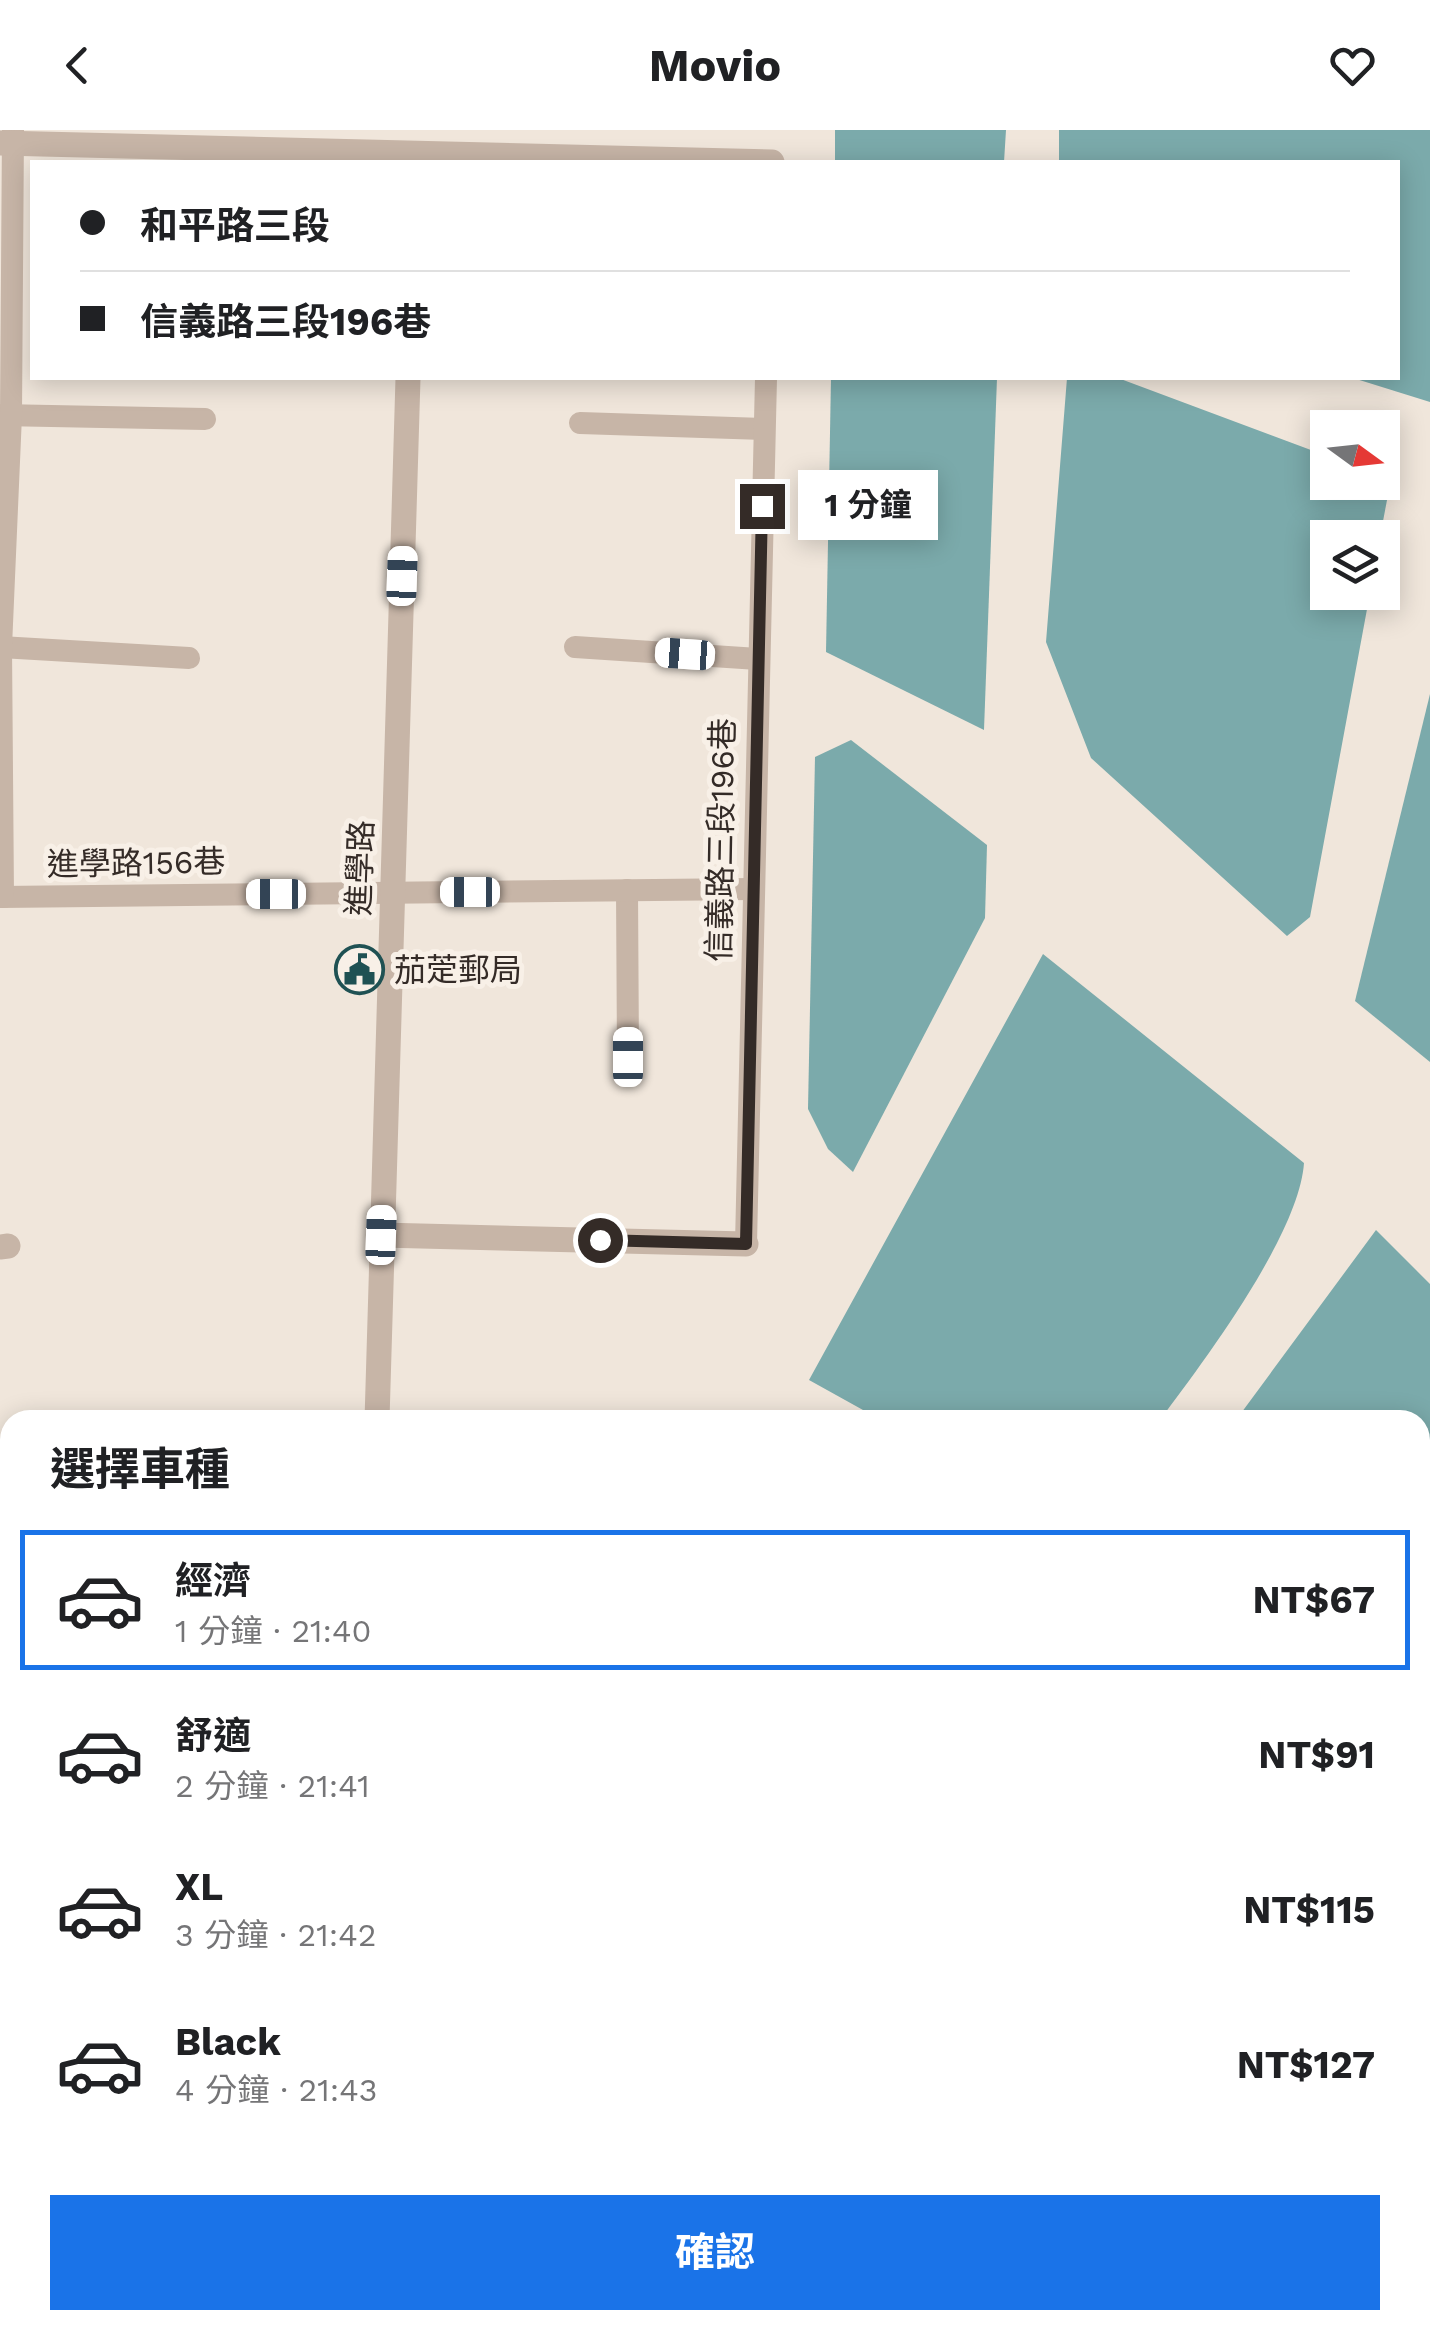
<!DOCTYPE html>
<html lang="zh-TW">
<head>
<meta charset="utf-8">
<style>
	body { margin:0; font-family:"Work Sans","Noto Sans TC",sans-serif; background:#f2f2f2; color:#202124; height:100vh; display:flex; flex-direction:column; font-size:38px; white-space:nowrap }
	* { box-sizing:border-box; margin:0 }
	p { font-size:32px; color:#757577 }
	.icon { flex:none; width:55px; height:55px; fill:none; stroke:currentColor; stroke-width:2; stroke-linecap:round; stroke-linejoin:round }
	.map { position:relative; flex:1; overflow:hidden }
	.details { position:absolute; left:0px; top:1280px; width:1430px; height:920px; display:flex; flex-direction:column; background:#fff; border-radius:30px 30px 0 0; box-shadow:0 5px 25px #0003 }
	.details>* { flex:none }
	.top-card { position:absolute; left:30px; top:30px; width:1370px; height:220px; border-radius:0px; box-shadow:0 5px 25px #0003; display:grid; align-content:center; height:220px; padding:0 50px; background:#fff }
	.needle { width:65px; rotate:105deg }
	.fabs { position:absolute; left:1310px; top:280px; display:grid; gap:20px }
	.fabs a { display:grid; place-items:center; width:90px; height:90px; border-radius:0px; background:#fff; box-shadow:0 5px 25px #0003; font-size:50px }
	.end { position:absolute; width:45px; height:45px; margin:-22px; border:12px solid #342b27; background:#fff; box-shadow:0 0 0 5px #fff }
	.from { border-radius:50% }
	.bubble { position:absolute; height:70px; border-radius:0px; background:#fff; box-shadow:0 5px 25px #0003; font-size:32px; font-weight:700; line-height:70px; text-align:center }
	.car { position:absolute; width:30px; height:60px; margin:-30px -15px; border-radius:12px; box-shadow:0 0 8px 2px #0007; background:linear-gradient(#fff 24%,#345 0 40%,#fff 0 76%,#345 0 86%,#fff 0) }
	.top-card b { display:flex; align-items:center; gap:35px; height:95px; font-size:38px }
	.top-card b+b { border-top:2px solid #e0e0e0 }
	.top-card i { width:25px; height:25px; background:#202124 }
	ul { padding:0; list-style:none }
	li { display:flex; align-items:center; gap:30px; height:140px; margin:0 20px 15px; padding:0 30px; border:5px solid transparent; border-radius:0px }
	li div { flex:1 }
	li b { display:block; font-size:38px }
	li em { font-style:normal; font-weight:700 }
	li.active { border-color:#1a73e8 }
	li>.icon { width:90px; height:90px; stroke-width:1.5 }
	h2 { padding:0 50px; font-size:45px; line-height:120px }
	.primary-button { display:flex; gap:20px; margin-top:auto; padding:20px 50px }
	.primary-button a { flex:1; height:115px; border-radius:0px; background:#1a73e8; color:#fff; font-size:40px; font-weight:700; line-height:115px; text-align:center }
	header { display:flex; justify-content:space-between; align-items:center; height:130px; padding:0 50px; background:#fff; font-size:45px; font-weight:700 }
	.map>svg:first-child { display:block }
	.water { fill:#7baaab }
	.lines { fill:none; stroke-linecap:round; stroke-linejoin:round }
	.service { stroke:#c7b5a7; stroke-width:22 }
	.minor { stroke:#c7b5a7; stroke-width:25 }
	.tertiary { stroke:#c7b5a7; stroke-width:25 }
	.route { stroke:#342b27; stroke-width:12 }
	.labels { text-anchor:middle; stroke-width:10; stroke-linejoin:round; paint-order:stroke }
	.street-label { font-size:32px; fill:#342b27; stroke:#f8f0e7 }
	.poi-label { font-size:32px; fill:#342b27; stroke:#f8f0e7; text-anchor:start }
</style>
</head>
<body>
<header><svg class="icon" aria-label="back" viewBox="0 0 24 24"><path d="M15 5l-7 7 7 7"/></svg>Movio<svg class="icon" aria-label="heart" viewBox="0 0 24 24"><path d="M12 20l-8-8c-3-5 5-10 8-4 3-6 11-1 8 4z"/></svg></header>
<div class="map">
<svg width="1430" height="2200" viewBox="0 0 1430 2200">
	<rect width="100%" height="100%" fill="#f0e6db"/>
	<g class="water">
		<polygon points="835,0 1006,0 1004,32 835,32"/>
		<polygon points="1059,0 1430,0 1430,272 1353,248 1398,248 1398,32 1059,32"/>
		<polygon points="831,248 997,248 984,600 826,522"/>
		<polygon points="1067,248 1118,248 1327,326 1328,352 1391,349 1380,407 1328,408 1328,462 1370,463 1310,787 1287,806 1091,628 1046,512"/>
		<polygon points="1430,564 1430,932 1355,871"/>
		<polygon points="851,610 987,715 985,788 853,1042 828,1019 808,979 815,627"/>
		<path d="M 1043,824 L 1304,1033 C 1299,1105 1204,1231 1160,1290 L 881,1290 L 809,1250 Z"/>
		<polygon points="1376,1100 1430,1154 1430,1638 1420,1631 1420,1290 1236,1290"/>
		<polygon points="1420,1973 1430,1980 1430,2200 902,2200 903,2190 1420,2190"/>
		<rect x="79" y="2190" width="92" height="10"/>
		<polygon points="363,2190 470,2190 470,2200 362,2200"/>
		<polygon points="511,2190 830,2190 829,2200 511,2200"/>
	</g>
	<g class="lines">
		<g class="service">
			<polyline points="0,285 205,289"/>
			<polyline points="580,293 764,299"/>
			<polyline points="0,517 189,528"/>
			<polyline points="575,517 758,529"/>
			<polyline points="627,760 628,927"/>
			<polyline points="0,767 752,759"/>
			<polyline points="3,767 1,517 11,285 13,0"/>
			<polyline points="746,1114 766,248"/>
		</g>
		<g class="minor">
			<polyline points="0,13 772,32"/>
			<polyline points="381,1105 746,1114"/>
			<polyline points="0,1117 8,1116"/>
			<polyline points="377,1290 408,248"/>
		</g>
		<g class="tertiary">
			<polyline points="1420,1797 1430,1797"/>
			<polyline points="0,1812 10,1812"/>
			<polyline points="0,1883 10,1883"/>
			<polyline points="1420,1889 1430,1889"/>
		</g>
	</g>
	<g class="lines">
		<polyline class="route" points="600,1110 746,1114 762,376"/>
	</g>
	<defs>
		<symbol id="civic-ring" viewBox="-11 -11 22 22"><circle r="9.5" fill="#f8f0e7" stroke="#1f5153" stroke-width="1.5"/><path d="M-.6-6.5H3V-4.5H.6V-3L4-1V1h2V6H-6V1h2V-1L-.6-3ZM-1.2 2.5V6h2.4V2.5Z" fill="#1f5153"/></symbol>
	</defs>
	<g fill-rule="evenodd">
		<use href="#civic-ring" x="332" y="812" width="55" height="55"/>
	</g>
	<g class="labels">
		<g class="street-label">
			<text transform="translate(721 710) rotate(-89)" y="11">信義路三段196巷</text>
			<text transform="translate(136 733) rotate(-1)" y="11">進學路156巷</text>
			<text transform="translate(360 738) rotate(-88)" y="11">進學路</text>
		</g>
		<g class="poi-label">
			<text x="394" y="851">茄萣郵局</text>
		</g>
	</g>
</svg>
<div class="fabs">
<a><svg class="needle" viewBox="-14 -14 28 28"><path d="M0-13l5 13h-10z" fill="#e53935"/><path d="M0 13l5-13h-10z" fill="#757577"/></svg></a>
<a><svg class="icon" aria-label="layers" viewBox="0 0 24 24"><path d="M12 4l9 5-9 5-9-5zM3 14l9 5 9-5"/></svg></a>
</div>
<i class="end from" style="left:600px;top:1110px"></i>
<i class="end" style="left:762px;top:376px"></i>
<div class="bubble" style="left:798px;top:340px;width:140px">1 分鐘</div>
<i class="car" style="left:402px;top:446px;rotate:2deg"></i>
<i class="car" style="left:685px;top:524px;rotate:274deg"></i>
<i class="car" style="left:470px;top:762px;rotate:270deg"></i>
<i class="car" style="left:276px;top:764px;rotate:270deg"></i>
<i class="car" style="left:628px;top:927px;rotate:0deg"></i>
<i class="car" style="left:381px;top:1105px;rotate:2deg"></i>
<div class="top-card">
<b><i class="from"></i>和平路三段</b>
<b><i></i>信義路三段196巷</b>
</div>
<section class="details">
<h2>選擇車種</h2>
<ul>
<li class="active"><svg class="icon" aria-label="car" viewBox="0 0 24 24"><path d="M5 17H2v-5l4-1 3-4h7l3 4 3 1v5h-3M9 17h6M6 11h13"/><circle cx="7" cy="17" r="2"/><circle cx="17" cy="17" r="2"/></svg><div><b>經濟</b><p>1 分鐘 · 21:40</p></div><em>NT$67</em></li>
<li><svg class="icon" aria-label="car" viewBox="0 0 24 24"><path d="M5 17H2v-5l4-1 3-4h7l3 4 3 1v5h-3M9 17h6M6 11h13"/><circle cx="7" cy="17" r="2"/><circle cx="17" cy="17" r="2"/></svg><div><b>舒適</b><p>2 分鐘 · 21:41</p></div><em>NT$91</em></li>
<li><svg class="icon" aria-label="car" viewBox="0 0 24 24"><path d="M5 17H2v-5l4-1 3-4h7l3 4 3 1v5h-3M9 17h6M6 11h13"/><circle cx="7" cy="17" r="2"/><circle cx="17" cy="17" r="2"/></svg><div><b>XL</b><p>3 分鐘 · 21:42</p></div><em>NT$115</em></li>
<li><svg class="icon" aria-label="car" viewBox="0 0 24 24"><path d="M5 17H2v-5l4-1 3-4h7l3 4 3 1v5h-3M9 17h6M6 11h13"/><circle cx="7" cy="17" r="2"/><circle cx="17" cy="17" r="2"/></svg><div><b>Black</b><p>4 分鐘 · 21:43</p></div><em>NT$127</em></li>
</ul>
<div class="primary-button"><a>確認</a></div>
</section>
</div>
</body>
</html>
